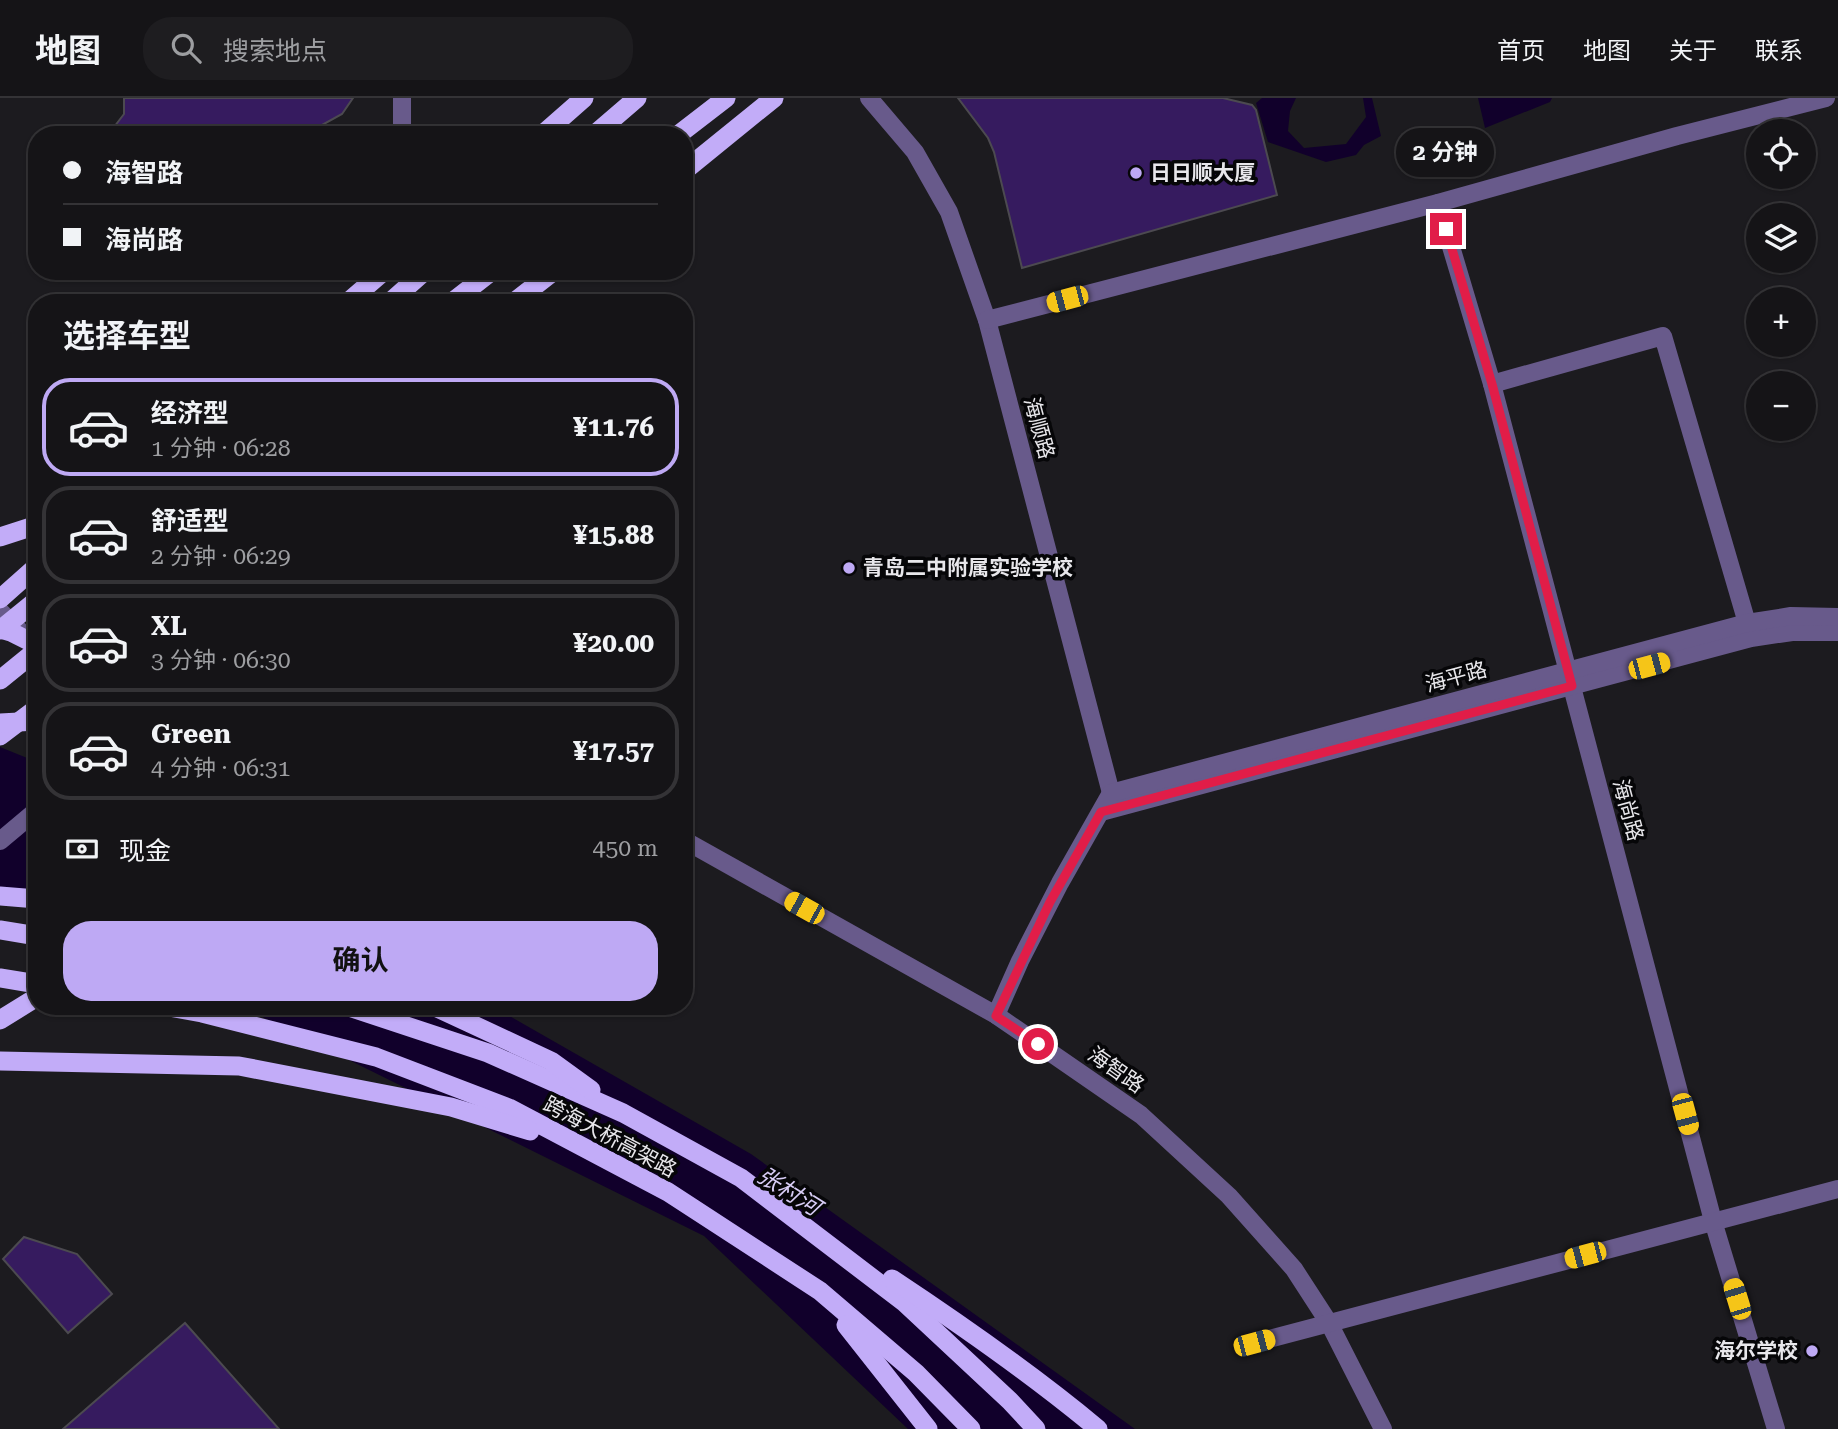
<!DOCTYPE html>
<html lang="zh">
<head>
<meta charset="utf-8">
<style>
	body { margin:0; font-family:"Roboto Serif","Noto Sans SC",serif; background:#1e1d20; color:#f1f3f6; height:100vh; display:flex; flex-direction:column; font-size:26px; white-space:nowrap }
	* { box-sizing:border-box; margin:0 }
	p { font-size:23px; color:#9d9ea1 }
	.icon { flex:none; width:38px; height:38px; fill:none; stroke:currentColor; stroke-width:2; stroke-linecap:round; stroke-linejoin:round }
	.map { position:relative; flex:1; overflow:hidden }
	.details { position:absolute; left:28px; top:196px; width:665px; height:721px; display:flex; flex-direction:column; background:#151417; border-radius:28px; box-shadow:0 2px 5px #0004,0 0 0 2px #343336 }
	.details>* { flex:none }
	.guide { position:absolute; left:28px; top:28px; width:665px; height:154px; border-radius:28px; box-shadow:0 2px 5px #0004,0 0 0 2px #343336; display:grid; align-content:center; height:154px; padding:0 35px; background:#151417 }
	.fabs { position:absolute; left:1746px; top:21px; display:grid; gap:14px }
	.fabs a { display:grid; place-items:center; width:70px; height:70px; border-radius:50%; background:#151417; box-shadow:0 2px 5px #0004,0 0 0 2px #343336; font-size:35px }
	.end { position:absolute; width:32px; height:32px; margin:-16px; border:9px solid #e11d48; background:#fff; box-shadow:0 0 0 4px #fff }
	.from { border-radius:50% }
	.bubble { position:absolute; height:49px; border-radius:24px; background:#151417; box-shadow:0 2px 5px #0004,0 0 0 2px #343336; font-size:23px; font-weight:700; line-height:49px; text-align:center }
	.car { position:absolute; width:21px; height:42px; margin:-21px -10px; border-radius:9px; box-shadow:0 0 5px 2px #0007; background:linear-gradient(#f5c518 24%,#345 0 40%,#f5c518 0 76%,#345 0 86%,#f5c518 0) }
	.guide b { display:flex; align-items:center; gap:24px; height:66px; font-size:26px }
	.guide b+b { border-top:2px solid #343336 }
	.guide i { width:18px; height:18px; background:#f1f3f6 }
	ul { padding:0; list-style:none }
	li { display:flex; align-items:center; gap:21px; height:98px; margin:0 14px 10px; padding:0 21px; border:4px solid #343336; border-radius:28px }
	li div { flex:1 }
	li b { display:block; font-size:26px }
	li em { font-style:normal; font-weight:700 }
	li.selected { border-color:#bea9f4 }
	li>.icon { width:63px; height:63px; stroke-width:1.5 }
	h2 { padding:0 35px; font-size:32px; line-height:84px }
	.pay { display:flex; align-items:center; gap:18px; height:77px; padding:0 35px; font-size:26px }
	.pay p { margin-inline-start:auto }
	.button { display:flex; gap:14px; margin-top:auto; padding:14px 35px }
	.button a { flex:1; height:80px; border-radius:28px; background:#bea9f4; color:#111; font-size:28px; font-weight:700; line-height:80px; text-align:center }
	header { display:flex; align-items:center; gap:42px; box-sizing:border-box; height:98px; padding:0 35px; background:#151417; border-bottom:2px solid #343336 }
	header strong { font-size:33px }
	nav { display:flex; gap:38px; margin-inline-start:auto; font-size:24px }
	.search { width:490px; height:63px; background:#1e1d20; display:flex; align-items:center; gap:18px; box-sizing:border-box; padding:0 24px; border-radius:28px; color:#9d9ea1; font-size:26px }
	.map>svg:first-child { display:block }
	.water { fill:#11002b }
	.building { fill:#361b5f; stroke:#4c4a50; stroke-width:2 }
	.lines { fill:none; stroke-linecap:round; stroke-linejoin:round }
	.minor { stroke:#685a8b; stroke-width:18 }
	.tertiary { stroke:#685a8b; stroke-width:18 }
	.trunk { stroke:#c2acf8; stroke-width:19 }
	.trunk-bridge { stroke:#c2acf8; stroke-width:19 }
	.route { stroke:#e11d48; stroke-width:9 }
	.poi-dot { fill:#bea9f4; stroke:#060608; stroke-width:2.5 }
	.labels { text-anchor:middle; stroke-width:7; stroke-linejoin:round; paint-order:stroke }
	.poi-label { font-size:21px; font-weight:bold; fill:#e8e7eb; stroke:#060608; text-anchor:start }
	.street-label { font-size:21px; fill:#e8e7eb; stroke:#060608 }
	.water-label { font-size:23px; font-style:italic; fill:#d7ccf5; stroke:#060608 }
</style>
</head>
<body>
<header>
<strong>地图</strong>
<div class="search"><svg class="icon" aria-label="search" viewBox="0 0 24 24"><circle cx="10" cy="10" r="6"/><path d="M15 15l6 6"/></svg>搜索地点</div>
<nav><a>首页</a><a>地图</a><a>关于</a><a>联系</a></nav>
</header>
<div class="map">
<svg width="1838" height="1331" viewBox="0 0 1838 1331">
	<rect width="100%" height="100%" fill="#1c1b1f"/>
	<g class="water">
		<polygon points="1262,0 1296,0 1290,13 1288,33 1304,50 1346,46 1366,19 1363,0 1372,0 1381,38 1364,47 1356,57 1326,64 1268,44 1256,5"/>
		<polygon points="1478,0 1552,0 1550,4 1485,30"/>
		<polygon points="0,649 37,664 37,808 0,793"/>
		<polygon points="240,908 492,908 751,1056 1135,1331 908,1331 704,1138"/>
	</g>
	<g class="building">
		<polygon points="124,0 353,0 342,16 304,37 108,37 124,16"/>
		<polygon points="958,0 1223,0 1252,7 1256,12 1277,97 1022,170 994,54 988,40"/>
		<polygon points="24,1139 77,1156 112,1196 68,1235 3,1161"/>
		<polygon points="185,1225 279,1331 63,1331"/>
	</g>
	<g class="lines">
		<g class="minor">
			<polyline points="869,0 915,54 949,114 987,222 1111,695"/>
			<polyline points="1438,105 1492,286 1713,1123 1776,1331"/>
			<polyline points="987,222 1438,105 1677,38 1826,0"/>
			<polyline points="1492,286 1663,238 1747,525"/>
			<polyline points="0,513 20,533"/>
			<polyline points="1101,714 1751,540 1792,534 1838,534"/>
			<polyline points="684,742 996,917 1141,1017 1229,1098 1294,1171 1329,1225 1383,1331"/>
			<polyline points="0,743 37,712"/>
			<polyline points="996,917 1020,863 1060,785 1111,695 1747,525 1791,518 1838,519"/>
			<polyline points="1254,1245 1838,1091"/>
		</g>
		<polyline class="tertiary" points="402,0 402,37"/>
		<g class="trunk">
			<polyline points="542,37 584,0"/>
			<polyline points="594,37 637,0"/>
			<polyline points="678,37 726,0"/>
			<polyline points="684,73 774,0"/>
			<polyline points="347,205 384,173"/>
			<polyline points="389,205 425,173"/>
			<polyline points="451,205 492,173"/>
			<polyline points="513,205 554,173"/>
			<polyline points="0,439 37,427"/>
			<polyline points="0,501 37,468"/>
			<polyline points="0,582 37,552"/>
			<polyline points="0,638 37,610"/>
			<polyline points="0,798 37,801"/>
			<polyline points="0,832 37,838"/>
			<polyline points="0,880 37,886"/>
			<polyline points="164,908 202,915 376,959 509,1010 668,1094 820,1193 916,1275 971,1331"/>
			<polyline points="346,908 488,955 623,1015 741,1080 905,1205 1010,1303 1036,1331"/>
			<polyline points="433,908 551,963 591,992"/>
			<polyline points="0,922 37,899"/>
			<polyline points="0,963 239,968 451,1009 530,1033"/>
			<path d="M 892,1181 C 963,1228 1032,1276 1098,1331"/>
			<polyline points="846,1227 928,1331"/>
		</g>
		<g class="trunk-bridge">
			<polyline points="0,531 11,534 37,547"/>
			<polyline points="0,532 37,502"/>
			<polyline points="0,625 37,623"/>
		</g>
	</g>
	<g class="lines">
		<polyline class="route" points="1038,946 996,918 1050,804 1101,714 1572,588 1492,286 1446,131"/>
	</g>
	<g class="poi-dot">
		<circle cx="1136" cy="75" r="7"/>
		<circle cx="849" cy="470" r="7"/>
		<circle cx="1812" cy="1253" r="7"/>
	</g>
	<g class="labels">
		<g class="poi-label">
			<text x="1150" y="82">日日顺大厦</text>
			<text x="863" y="477">青岛二中附属实验学校</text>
			<text x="1798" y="1260" text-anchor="end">海尔学校</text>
		</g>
		<g class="street-label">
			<text transform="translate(1039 330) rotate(75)" y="7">海顺路</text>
			<text transform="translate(1456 579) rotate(-15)" y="7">海平路</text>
			<text transform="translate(1628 712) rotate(75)" y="7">海尚路</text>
			<text transform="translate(1116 972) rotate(35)" y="7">海智路</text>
			<text transform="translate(610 1039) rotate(28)" y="7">跨海大桥高架路</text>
		</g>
		<g class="water-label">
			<text transform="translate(789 1093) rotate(32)" y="8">张村河</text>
		</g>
	</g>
</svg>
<div class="fabs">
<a><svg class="icon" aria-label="locate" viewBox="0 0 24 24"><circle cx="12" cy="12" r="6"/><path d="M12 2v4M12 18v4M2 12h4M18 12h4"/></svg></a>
<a><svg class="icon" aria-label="layers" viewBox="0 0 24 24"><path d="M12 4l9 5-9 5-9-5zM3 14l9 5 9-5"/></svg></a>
<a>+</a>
<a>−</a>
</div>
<i class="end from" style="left:1038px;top:946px"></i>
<i class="end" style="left:1446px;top:131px"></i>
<div class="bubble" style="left:1396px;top:30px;width:98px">2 分钟</div>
<i class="car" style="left:1067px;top:201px;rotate:255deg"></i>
<i class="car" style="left:1649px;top:568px;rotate:75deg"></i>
<i class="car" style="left:804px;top:810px;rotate:299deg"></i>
<i class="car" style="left:1685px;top:1016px;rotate:165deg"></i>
<i class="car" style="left:1585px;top:1157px;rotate:255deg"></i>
<i class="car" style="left:1737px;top:1201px;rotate:343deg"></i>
<i class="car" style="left:1254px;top:1245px;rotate:75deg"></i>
<div class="guide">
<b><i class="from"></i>海智路</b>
<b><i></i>海尚路</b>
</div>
<section class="details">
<h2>选择车型</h2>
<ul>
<li class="selected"><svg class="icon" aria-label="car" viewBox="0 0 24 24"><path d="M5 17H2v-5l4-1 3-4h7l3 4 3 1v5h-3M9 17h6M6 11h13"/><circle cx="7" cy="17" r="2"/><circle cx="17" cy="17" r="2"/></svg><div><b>经济型</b><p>1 分钟 · 06:28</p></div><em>¥11.76</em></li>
<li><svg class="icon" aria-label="car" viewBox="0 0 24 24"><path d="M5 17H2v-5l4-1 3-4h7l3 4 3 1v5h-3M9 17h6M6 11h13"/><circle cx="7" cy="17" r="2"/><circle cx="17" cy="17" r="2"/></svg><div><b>舒适型</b><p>2 分钟 · 06:29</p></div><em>¥15.88</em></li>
<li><svg class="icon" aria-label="car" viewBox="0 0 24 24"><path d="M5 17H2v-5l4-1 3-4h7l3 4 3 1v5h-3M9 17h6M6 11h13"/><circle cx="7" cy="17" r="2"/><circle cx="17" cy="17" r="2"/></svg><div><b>XL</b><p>3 分钟 · 06:30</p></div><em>¥20.00</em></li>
<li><svg class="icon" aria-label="car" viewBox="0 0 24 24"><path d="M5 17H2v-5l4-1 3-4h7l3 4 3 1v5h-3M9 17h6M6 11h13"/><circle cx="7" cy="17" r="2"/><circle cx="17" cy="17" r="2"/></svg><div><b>Green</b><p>4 分钟 · 06:31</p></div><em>¥17.57</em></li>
</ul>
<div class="pay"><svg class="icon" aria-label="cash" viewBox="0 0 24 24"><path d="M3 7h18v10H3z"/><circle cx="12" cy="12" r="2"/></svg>现金<p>450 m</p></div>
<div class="button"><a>确认</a></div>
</section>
</div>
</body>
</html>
